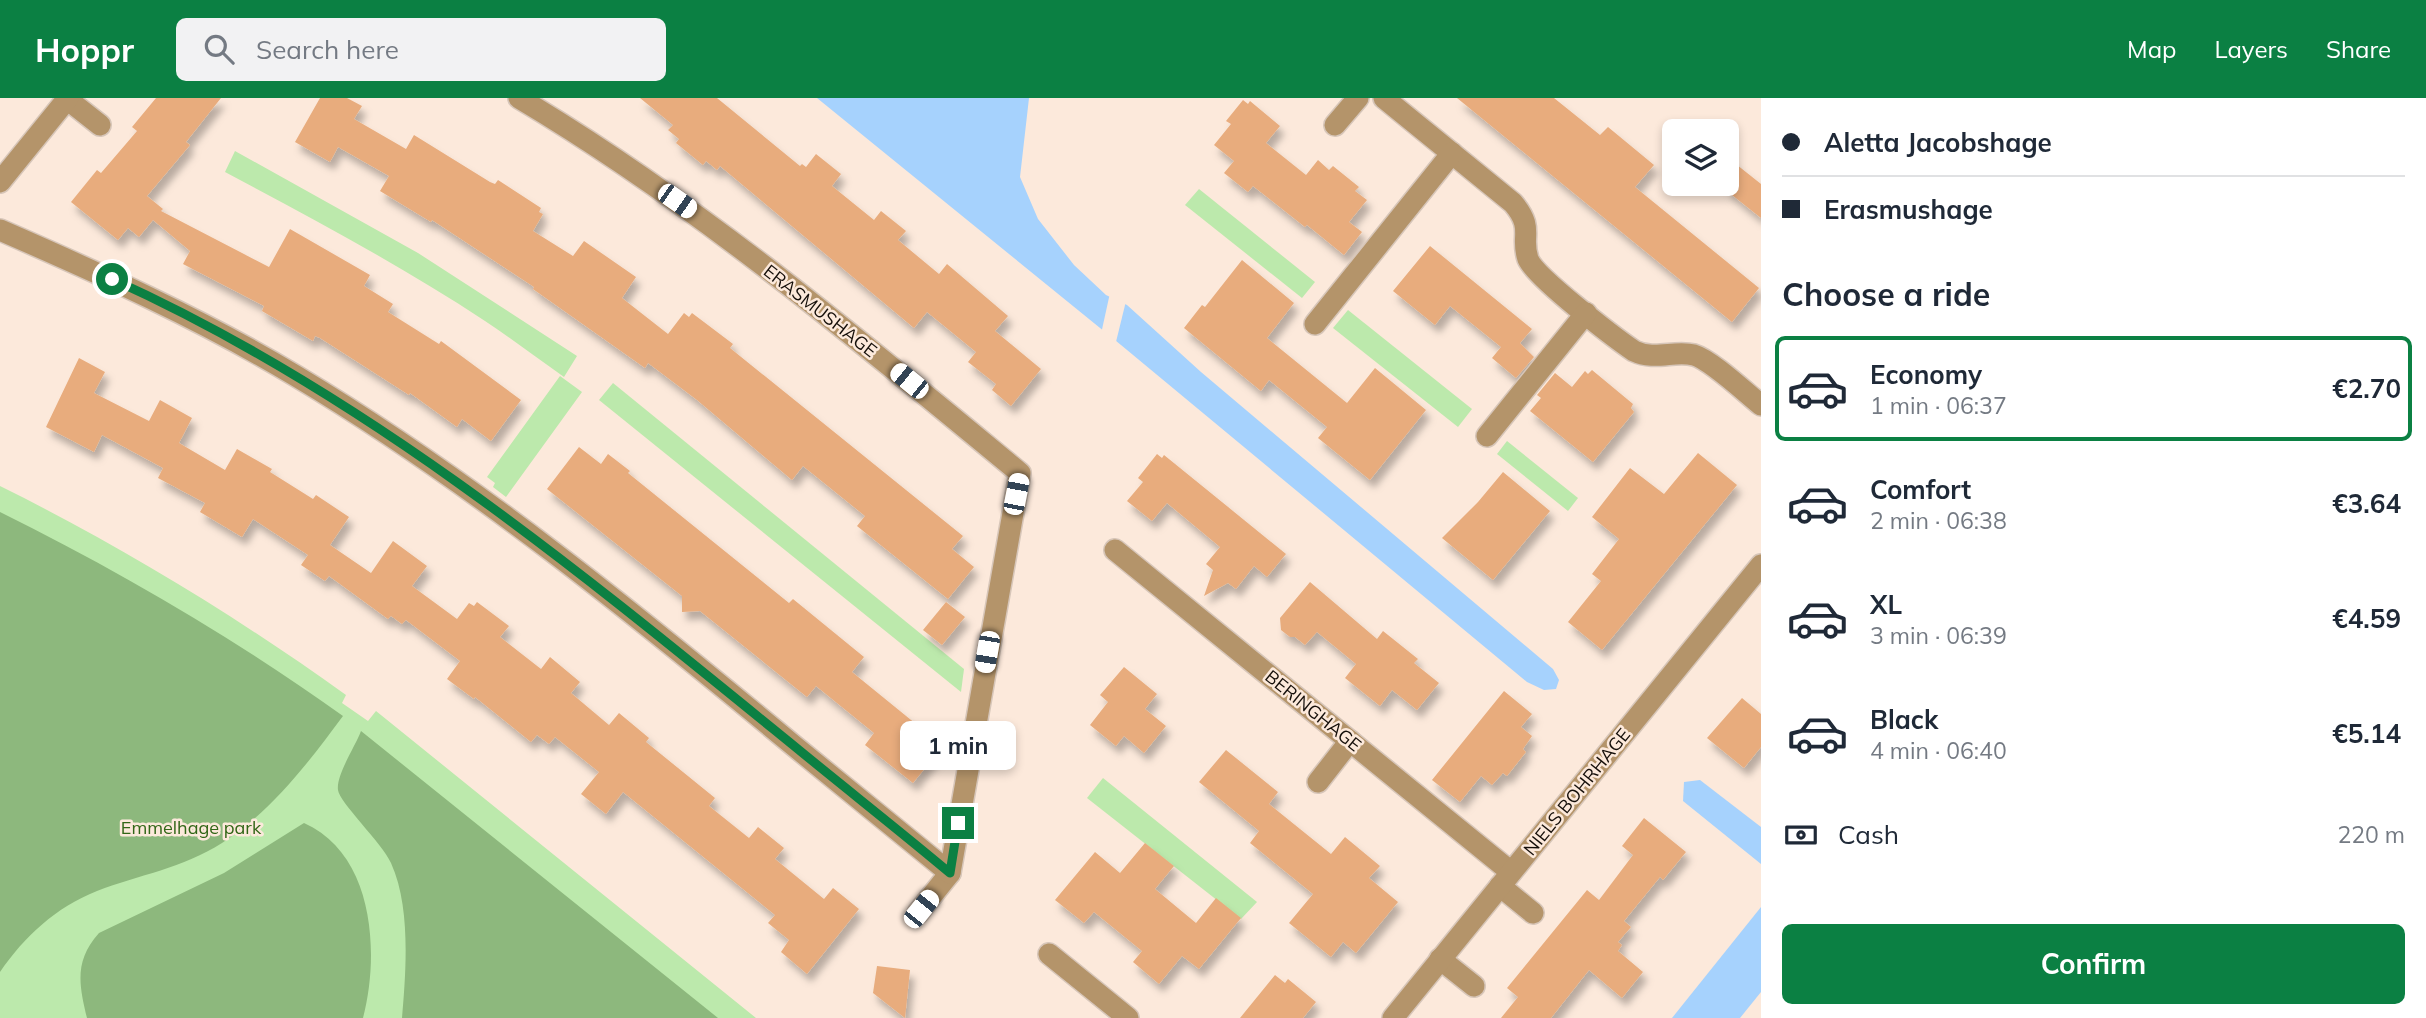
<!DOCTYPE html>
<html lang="en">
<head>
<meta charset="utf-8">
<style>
	body { margin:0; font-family:Mulish,sans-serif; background:#f2f2f3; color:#1f2937; height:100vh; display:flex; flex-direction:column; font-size:26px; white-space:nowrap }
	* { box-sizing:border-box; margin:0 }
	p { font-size:23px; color:#747a83 }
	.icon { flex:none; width:38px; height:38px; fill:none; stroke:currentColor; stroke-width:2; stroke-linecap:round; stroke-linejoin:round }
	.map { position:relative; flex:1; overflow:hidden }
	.side { display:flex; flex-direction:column; background:#fff; width:665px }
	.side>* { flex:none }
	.hud { display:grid; align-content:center; height:154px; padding:0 21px; background:#fff }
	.buttons { position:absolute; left:1662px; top:21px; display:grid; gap:14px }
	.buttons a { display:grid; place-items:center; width:77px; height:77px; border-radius:10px; background:#fff; box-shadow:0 4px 10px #0003; font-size:35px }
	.end { position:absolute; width:32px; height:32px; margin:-16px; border:9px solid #0b8043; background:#fff; box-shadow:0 0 0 4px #fff }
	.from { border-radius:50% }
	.bubble { position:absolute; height:49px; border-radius:10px; background:#fff; box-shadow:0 4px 10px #0003; font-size:23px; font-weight:700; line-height:49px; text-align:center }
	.car { position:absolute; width:21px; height:42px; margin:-21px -10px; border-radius:9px; box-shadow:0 0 5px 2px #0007; background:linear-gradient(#fff 24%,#345 0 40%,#fff 0 76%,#345 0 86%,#fff 0) }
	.hud b { display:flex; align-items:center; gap:24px; height:66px; font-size:26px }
	.hud b+b { border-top:2px solid #e0e1e3 }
	.hud i { width:18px; height:18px; background:#1f2937 }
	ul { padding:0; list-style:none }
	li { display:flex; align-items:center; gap:21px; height:105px; margin:0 14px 10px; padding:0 7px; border:4px solid transparent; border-radius:10px }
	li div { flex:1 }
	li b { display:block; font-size:26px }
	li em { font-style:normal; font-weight:700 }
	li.selected { border-color:#0b8043 }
	li>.icon { width:63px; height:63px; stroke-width:1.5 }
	h2 { padding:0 21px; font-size:32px; line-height:84px }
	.pay { display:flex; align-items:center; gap:18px; height:77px; padding:0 21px; font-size:26px }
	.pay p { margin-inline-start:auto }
	.primary-button { display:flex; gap:14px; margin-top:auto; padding:14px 21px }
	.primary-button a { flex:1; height:80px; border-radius:10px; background:#0b8043; color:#fff; font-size:28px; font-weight:700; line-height:80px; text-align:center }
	header { display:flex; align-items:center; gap:42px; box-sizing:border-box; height:98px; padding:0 35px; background:#0b8043; color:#fff }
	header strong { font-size:33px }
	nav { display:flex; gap:38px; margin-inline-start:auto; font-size:24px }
	.search { width:490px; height:63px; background:#f2f2f3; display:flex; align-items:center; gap:18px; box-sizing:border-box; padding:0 24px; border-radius:10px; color:#747a83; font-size:26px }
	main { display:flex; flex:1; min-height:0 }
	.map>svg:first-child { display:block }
	.green { fill:#bce9ac }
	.forest { fill:#8db87d }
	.water { fill:#a6d2fd }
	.pier { fill:#fce9db }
	.building { fill:#e8ac7d; filter:url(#shadow) }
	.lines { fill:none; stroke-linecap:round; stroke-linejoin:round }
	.minor-casing { stroke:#d7c6b9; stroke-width:24 }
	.minor { stroke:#b4946a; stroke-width:21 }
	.route { stroke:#0b8043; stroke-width:9 }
	.labels { text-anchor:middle; stroke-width:5; stroke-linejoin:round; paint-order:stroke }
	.street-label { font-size:18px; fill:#140e09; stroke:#fce9db }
	.park-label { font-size:18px; fill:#316616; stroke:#fce9db }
</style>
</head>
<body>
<header>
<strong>Hoppr</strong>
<div class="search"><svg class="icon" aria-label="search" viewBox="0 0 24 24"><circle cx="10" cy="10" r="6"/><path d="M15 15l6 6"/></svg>Search here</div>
<nav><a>Map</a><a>Layers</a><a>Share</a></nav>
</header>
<main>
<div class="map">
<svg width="1761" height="920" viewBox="0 0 1761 920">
	<defs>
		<filter id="shadow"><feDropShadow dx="4.5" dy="8" stdDeviation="3.5" flood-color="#0004"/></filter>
	</defs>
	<rect width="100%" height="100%" fill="#fce9db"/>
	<g class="green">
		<path d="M 235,53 L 418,155 L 577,258 L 564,279 C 537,260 512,241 485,223 C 402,168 313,121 225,74 Z"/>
		<polygon points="1199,91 1315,184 1302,200 1185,107"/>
		<polygon points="1348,212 1472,311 1458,329 1333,230"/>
		<polygon points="560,278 582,294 506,399 493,389 495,385 487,379"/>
		<polygon points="613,285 964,571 961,594 599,302"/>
		<polygon points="1507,343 1578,400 1568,413 1497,356"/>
		<path d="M 0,388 C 121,448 236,518 346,597 L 342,605 L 368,623 L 376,613 L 756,920 L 0,920 Z"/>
		<polygon points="1103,680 1257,804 1241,821 1087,700"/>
	</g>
	<g class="forest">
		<path d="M 0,414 C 119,473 234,540 343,618 C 308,665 272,713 222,745 C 183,770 139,777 97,793 C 56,809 24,839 0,874 Z"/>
		<path d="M 361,633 L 718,920 L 402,920 C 406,873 411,809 391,765 C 382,745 339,704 338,692 C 336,677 355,649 361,633 Z"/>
		<path d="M 304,725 C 374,756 380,855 363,920 L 87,920 C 79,887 74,863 99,835 L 224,775 Z"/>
	</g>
	<g class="water">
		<polygon points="817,0 1029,0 1020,79 1038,121 1074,167 1106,197 1127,207 1201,274 1553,571 1559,582 1556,591 1544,592 1527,584 1121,247"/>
		<polygon points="1700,682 1761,729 1761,766 1683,703 1684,684"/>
		<polygon points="1761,809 1761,894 1740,920 1672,920"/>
	</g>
	<polygon class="pier" points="1110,195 1126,203 1115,248 1101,236"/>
	<g class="building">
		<polygon points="156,0 221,0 186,44 190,47 147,98 163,111 161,113 269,169 290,131 370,177 364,188 393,206 388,214 439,246 441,243 521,302 491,343 462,321 457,329 410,295 409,297 320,240 315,238 313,243 262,213 264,208 183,166 190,153 153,122 139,139 128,130 118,142 71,104 97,72 101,75 137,33 132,29"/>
		<polygon points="320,0 347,0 362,8 354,21 406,51 414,37 490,84 495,86 498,82 541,110 539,114 543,116 533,133 573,158 584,143 636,179 622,200 668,236 684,215 689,219 692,215 733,246 730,250 963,438 952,451 974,469 948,501 857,428 865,418 803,368 792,382 697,302 648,265 645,270 533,191 534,189 432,122 431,124 380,93 389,78 338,49 330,64 295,44"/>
		<polygon points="640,0 717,0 800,68 802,66 806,69 816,56 841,76 832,88 874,122 881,113 906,133 898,142 939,176 947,166 1008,218 995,233 1041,271 1011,308 992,292 996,286 968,264 976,254 927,214 914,230 720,68 717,72 706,63 703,67 676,45 679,41 668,32 673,27"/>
		<polygon points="1457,0 1554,0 1600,37 1608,29 1654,67 1635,89 1759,190 1732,224"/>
		<polygon points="1243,2 1248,6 1250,3 1280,28 1266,45 1306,77 1318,62 1329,72 1333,68 1359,89 1355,93 1367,102 1349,124 1362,134 1344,157 1307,127 1305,129 1253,88 1248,94 1224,75 1234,63 1214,47 1231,26 1226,23"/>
		<polygon points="1727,59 1761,86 1761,120 1727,93"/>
		<polygon points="1430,148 1532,231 1520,245 1534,259 1516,280 1492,260 1501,249 1450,208 1435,227 1393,193"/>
		<polygon points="1242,162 1294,205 1267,240 1347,305 1375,270 1426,312 1370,382 1318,340 1327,329 1269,282 1261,293 1184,230 1202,207 1205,209"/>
		<polygon points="79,260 105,274 94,295 149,323 160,302 192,320 179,345 225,372 237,351 272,371 270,374 313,401 316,397 349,419 330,447 371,475 393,443 427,468 412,488 457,521 469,505 474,508 477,504 509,528 500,539 541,571 550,559 580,584 571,595 609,627 619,615 649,640 646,644 715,700 709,708 749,740 758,729 784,750 775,761 824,801 833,790 859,811 807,876 781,854 789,842 768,825 775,817 623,694 606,716 581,696 599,674 555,639 549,646 537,637 531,644 475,599 474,601 447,581 460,563 406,522 402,526 391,518 388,521 329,478 325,483 301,467 308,457 253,421 242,439 200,414 205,405 158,380 163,370 102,337 94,354 46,329"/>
		<polygon points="1592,272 1633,306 1631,310 1634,314 1593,364 1530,313 1541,300 1537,297 1555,275 1572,289 1585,273 1588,276"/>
		<polygon points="579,349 601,366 608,356 630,373 628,375 789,505 793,501 864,559 852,574 943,648 913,685 865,647 874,635 816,588 807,599 700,513 682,514 682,498 547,391"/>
		<polygon points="1698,355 1737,387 1602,552 1568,524 1601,483 1592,476 1619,441 1592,419 1630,370 1664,396"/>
		<polygon points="1157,356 1162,360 1164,357 1286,456 1267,479 1254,468 1236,491 1228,485 1204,498 1213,472 1206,466 1220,449 1167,405 1152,423 1127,403 1143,384 1138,380"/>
		<polygon points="1503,374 1550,413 1493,482 1442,440 1478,404"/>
		<polygon points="1310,484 1377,541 1383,533 1418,561 1414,565 1439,585 1417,612 1392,592 1380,608 1345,580 1356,566 1317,534 1305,547 1295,539 1290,539 1281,532 1280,520"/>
		<polygon points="946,504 965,519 942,547 923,532"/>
		<polygon points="1124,569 1157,596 1145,611 1166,628 1144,655 1124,638 1116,648 1090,627 1108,604 1100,597"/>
		<polygon points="1504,593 1532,616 1521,629 1532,638 1523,651 1526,654 1507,678 1503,675 1492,687 1481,678 1460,704 1432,682"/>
		<polygon points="1742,600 1761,616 1761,649 1744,670 1707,640"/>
		<polygon points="1226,652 1278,694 1269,706 1331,756 1345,739 1380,768 1369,780 1398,804 1356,855 1343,844 1331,859 1289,825 1313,796 1250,745 1259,733 1199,684"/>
		<polygon points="1644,720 1686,754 1663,782 1660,779 1624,823 1631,829 1618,844 1622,847 1618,853 1643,874 1622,900 1589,872 1551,920 1501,920 1518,899 1507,890 1587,792 1599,802 1633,757 1622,748"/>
		<polygon points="1145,745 1174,768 1155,791 1196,825 1216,800 1241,820 1199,871 1182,858 1159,886 1133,864 1142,853 1094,814 1084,825 1055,802 1095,754 1120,775"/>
		<polygon points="877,868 910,872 905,920 873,895"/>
		<polygon points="1275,877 1285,885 1288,881 1316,904 1303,920 1240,920"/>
	</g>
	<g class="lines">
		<defs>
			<g id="minor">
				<path d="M 519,0 C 699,107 859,242 1020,375 L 950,775 L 918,815"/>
				<path d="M 1384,0 L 1513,105 C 1535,131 1520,138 1528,161 C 1535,179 1615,240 1634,253 C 1655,263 1674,252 1694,257 C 1711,262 1746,295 1761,307"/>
				<polyline points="67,1 100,27"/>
				<polyline points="1335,27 1358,0"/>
				<polyline points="0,84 68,0"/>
				<path d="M 0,132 C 101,176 201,221 296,278 C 473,384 634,515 793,647 C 845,690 898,732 950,775"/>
				<polyline points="1315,226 1452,55"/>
				<polyline points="1487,338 1586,215"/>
				<polyline points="1115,452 1511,774"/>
				<polyline points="1318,684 1350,643"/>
				<polyline points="1500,788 1533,815"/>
				<polyline points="1049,856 1128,920"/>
				<polyline points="1440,861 1474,888"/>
				<polyline points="1393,920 1761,467"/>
			</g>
		</defs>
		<use href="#minor" class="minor-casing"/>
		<use href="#minor" class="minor"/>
	</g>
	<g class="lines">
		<path class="route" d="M 112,181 C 367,296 583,476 799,652 C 849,693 900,733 950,775 L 958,725"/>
	</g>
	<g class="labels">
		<g class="street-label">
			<text transform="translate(820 213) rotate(38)" y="6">ERASMUSHAGE</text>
			<text transform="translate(1313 613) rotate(39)" y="6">BERINGHAGE</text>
			<text transform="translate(1577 694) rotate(-51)" y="6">NIELS BOHRHAGE</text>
		</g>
		<g class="park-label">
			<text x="191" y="736">Emmelhage park</text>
		</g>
	</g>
</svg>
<div class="buttons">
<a><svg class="icon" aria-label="layers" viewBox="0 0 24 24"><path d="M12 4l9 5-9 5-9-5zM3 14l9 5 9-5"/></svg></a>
</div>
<i class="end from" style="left:112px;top:181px"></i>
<i class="end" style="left:958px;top:725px"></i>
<div class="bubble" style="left:900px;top:623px;width:116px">1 min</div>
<i class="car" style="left:677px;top:103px;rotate:125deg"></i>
<i class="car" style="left:909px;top:283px;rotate:309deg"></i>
<i class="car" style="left:1016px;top:396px;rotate:11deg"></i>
<i class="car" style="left:987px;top:554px;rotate:190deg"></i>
<i class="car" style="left:921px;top:811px;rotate:39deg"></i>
</div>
<section class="side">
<div class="hud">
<b><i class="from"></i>Aletta Jacobshage</b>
<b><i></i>Erasmushage</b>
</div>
<h2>Choose a ride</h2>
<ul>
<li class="selected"><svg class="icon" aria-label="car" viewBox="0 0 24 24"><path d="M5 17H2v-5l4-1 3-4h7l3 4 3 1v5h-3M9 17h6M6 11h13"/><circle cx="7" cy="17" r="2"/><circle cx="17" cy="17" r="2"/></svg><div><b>Economy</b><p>1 min · 06:37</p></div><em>€2.70</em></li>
<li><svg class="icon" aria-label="car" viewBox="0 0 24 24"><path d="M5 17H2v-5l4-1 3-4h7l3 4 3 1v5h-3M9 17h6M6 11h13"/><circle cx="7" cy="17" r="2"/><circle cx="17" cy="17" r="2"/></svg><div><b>Comfort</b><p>2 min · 06:38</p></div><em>€3.64</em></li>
<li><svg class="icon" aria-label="car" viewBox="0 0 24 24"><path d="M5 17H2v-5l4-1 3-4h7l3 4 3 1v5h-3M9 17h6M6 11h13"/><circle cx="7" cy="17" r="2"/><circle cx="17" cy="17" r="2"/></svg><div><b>XL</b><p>3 min · 06:39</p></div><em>€4.59</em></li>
<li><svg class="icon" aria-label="car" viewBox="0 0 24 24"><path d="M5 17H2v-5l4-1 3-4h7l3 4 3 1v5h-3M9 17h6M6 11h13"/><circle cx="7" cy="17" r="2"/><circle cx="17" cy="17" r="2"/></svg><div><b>Black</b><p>4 min · 06:40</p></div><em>€5.14</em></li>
</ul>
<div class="pay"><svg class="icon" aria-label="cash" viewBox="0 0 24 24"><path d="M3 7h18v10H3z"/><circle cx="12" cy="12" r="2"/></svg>Cash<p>220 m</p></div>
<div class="primary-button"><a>Confirm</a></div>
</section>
</main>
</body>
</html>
